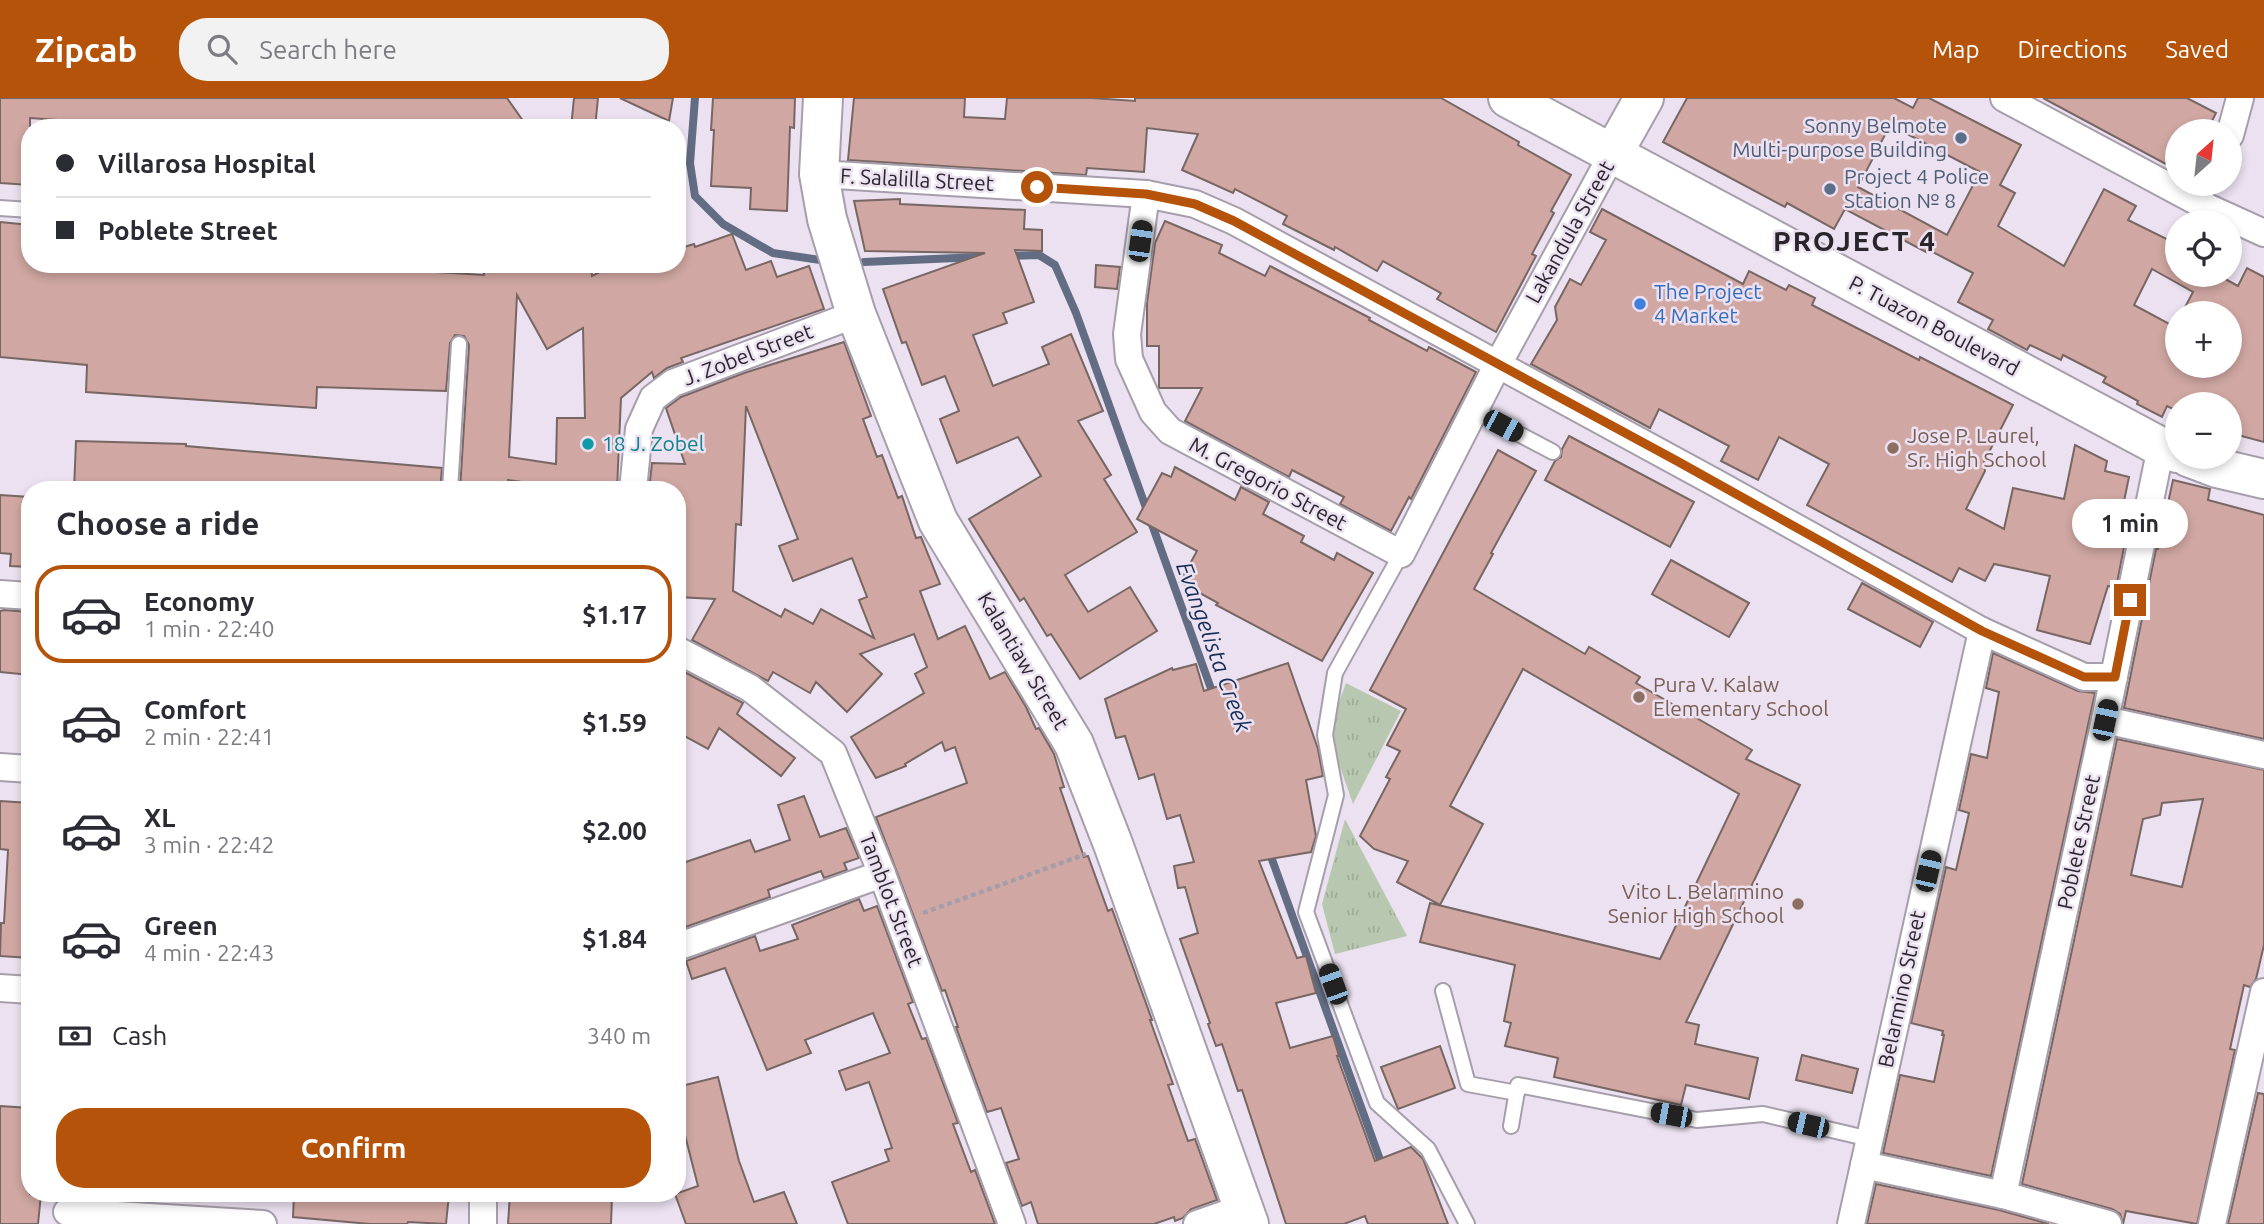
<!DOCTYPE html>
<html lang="en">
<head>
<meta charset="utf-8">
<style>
	body { margin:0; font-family:Ubuntu,sans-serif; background:#f2f2f3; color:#2b2b33; height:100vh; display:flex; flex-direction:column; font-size:26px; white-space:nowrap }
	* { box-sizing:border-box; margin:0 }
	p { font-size:23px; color:#7c7c81 }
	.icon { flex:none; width:38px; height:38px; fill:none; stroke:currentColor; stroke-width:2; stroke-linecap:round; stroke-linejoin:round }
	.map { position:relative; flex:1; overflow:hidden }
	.side { position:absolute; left:21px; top:383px; width:665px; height:721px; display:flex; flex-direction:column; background:#fff; border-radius:28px; box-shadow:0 4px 10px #0003 }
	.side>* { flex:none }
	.guide { position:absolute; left:21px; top:21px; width:665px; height:154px; border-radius:28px; box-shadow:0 4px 10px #0003; display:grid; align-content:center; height:154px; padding:0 35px; background:#fff }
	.needle { width:46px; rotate:27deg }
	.fabs { position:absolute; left:2165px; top:21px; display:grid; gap:14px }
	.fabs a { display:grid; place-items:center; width:77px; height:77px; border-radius:50%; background:#fff; box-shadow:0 4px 10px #0003; font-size:35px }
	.end { position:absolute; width:32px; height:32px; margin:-16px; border:9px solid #b45309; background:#fff; box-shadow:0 0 0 4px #fff }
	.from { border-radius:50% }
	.bubble { position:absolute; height:49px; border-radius:24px; background:#fff; box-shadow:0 4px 10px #0003; font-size:23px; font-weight:600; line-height:49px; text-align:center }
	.car { position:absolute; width:21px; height:42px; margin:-21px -10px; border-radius:9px; box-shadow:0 0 5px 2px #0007; background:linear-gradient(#222 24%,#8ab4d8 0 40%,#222 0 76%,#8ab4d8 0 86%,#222 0) }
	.guide b { display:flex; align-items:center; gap:24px; height:66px; font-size:26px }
	.guide b+b { border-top:2px solid #e1e1e2 }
	.guide i { width:18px; height:18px; background:#2b2b33 }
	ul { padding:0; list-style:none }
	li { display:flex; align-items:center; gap:21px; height:98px; margin:0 14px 10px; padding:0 21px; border:4px solid transparent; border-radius:28px }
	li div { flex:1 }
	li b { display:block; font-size:26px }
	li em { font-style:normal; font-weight:600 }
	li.current { border-color:#b45309 }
	li>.icon { width:63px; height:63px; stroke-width:1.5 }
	h2 { padding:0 35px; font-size:32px; line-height:84px }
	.pay { display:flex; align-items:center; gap:18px; height:77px; padding:0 35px; font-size:26px }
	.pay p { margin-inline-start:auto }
	.primary-button { display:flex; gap:14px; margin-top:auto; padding:14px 35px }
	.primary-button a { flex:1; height:80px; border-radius:28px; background:#b45309; color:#fff; font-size:28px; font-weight:600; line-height:80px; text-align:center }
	header { display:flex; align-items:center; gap:42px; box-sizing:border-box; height:98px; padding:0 35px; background:#b45309; color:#fff }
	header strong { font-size:33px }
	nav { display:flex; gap:38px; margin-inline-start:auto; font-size:24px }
	.search { width:490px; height:63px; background:#f2f2f3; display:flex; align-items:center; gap:18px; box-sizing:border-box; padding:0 24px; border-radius:28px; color:#7c7c81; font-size:26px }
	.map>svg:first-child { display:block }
	.park { fill:url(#park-tufts) }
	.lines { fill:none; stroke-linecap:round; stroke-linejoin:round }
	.stream { stroke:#626d84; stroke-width:8 }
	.building { fill:#d0a7a2; stroke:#776663; stroke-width:2; fill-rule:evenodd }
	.lane-casing { stroke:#a79eac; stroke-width:18 }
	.street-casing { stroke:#a79eac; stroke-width:30 }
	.secondary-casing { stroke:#a79eac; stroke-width:42 }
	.path { stroke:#a59ea9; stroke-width:4.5; stroke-dasharray:5 3.5; stroke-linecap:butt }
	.lane { stroke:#fff; stroke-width:14 }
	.street { stroke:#fff; stroke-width:26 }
	.secondary { stroke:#fff; stroke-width:38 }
	.route { stroke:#b45309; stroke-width:9 }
	.service-dot { fill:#5c6f8a; stroke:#ebe1f0; stroke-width:2.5 }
	.shop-dot { fill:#3f7fe0; stroke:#ebe1f0; stroke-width:2.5 }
	.culture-dot { fill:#0f9aa8; stroke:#ebe1f0; stroke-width:2.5 }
	.education-dot { fill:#8d6e63; stroke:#ebe1f0; stroke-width:2.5 }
	.labels { text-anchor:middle; stroke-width:5; stroke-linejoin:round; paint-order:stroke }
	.service-label { font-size:21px; fill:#4e5e75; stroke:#ebe1f0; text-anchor:end }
	.street-label { font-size:21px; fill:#29252b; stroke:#ebe1f0 }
	.shop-label { font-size:21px; fill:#366cbe; stroke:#ebe1f0; text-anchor:start }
	.education-label { font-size:21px; fill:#785e54; stroke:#ebe1f0; text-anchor:start }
	.culture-label { font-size:21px; fill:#0d838f; stroke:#ebe1f0; text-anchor:start }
	.water-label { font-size:23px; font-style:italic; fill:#172d56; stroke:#ebe1f0 }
	.district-label { font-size:28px; font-weight:bold; letter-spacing:2px; fill:#29252b; stroke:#ebe1f0 }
</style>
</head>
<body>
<header>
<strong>Zipcab</strong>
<div class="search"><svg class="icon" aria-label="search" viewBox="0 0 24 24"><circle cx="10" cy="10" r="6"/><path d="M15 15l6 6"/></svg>Search here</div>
<nav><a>Map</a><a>Directions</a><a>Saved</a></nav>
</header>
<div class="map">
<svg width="2264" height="1126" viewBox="0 0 2264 1126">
	<defs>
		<pattern id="park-tufts" width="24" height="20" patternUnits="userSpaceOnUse" patternTransform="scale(1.75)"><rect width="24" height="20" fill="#b8c8b0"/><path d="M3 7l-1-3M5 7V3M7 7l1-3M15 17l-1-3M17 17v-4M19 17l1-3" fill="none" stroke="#9eac98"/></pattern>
	</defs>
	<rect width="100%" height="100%" fill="#ebe1f0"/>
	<g class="park">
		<polygon points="1346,585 1401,613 1353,706 1333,649 1334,618"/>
		<polygon points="1345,721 1407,838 1335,856 1322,806"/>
	</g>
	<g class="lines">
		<g class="stream">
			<polyline points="695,0 690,65 695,98 723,126 773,155 827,163"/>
			<polyline points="1007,158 1039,157 1055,167 1076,215 1214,599"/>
			<polyline points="864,164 980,159"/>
			<polyline points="1269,753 1383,1070"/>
		</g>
	</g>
	<g class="building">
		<polygon points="0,0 507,0 528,30 340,30 340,28 234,22 233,30 175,30 30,20 30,87 0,85"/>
		<polygon points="574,0 598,0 595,30 571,30"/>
		<polygon points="620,0 673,0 669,23"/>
		<polygon points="713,0 795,0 794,30 790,29 787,113 750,111 751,90 711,88 714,32 711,32"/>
		<polygon points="854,0 965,0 964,19 1003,21 1005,21 1007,0 1092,0 1135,3 1135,0 1441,0 1519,44 1518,47 1571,77 1551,113 1554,115 1532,156 1536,158 1496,234 1437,201 1441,195 1383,163 1377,173 1335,149 1334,152 1283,126 1287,118 1235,91 1233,95 1182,72 1198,36 1147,30 1144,74 1087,70 1086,77 848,62"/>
		<path d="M 1687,0 L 1894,0 L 1913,10 L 1918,0 L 1929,0 L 2021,47 L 2000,87 L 2015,95 L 1998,128 L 2064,168 L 2104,91 L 2136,108 L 2128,122 L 2177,146 L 2177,177 L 2218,177 L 2238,188 L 2247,170 L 2264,179 L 2264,344 L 2230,335 L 2230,306 L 2177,306 L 2177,313 L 2167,308 L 2162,319 L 2137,306 L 2138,303 L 2103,284 L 2106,279 L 2063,257 L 2061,262 L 2030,247 L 2027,252 L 1988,231 L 1993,222 L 1958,204 L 1973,175 L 1927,151 L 1926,154 L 1845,111 L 1834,131 L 1787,105 L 1785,109 L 1663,44 ZM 1890,27 L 1980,74 L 1947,137 L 1858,89 ZM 2152,171 L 2193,194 L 2182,215 L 2230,215 L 2230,268 L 2177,268 L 2177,230 L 2134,207 Z"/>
		<polygon points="2043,0 2187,0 2216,15 2207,33 2177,33 2177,72"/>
		<polygon points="900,101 900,106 1025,112 1024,131 1042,132 1042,153 1015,152 1034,204 1003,215 1007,225 973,237 993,288 1049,266 1042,249 1071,236 1103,313 1078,323 1111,377 1104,381 1137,434 1065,477 1088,514 1130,489 1157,533 1080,581 1051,536 1047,538 1024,500 1020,503 969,421 1041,378 1018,339 957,365 940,321 959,313 945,278 922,287 906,244 902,245 883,191 985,155 865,153 854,103"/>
		<polygon points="1602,111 1743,186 1749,173 1786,192 1789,187 1815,200 1812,207 1919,262 1920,259 2013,307 1984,364 1985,373 1966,411 2004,431 2013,390 2064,401 2075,347 2107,363 2105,373 2129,379 2116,442 2125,444 2116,490 2108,488 2090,546 2037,532 2050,478 1994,466 1985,483 1959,470 1952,484 1807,407 1829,366 1779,339 1758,382 1721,363 1729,348 1659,311 1650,330 1531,266 1557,222 1555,209 1570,181 1581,187 1606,142 1590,134"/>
		<polygon points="1165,123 1222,147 1219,155 1265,178 1270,168 1370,220 1369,222 1427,253 1429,249 1476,274 1411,401 1409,399 1391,433 1340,406 1344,399 1292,372 1289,379 1185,323 1202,290 1159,290 1159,248 1147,248 1147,205 1155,145"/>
		<path d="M 0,124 L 30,127 L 30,166 L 438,166 L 437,174 L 484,177 L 484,172 L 538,174 L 537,168 L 591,166 L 592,178 L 616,166 L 677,166 L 677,151 L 694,146 L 695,149 L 732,136 L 746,172 L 771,163 L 777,179 L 809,168 L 824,211 L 681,260 L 683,264 L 667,270 L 654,280 L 652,274 L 621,300 L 617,392 L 580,392 L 508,382 L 507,392 L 460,392 L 469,247 L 464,238 L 455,237 L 450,245 L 446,293 L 317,289 L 316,310 L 86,294 L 87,267 L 0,259 ZM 517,197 L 547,251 L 583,230 L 585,320 L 557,320 L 556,366 L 509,359 Z"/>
		<polygon points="1096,167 1120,169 1117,191 1095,189"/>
		<path d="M 844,244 L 871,318 L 863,321 L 877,359 L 882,357 L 898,400 L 902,398 L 916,440 L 921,439 L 940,486 L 920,493 L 938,541 L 965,528 L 990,581 L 1005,574 L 1026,609 L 1036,631 L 1039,630 L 1054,656 L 1064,689 L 1060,690 L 1084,759 L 1088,758 L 1108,813 L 1112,811 L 1152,922 L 1150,922 L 1173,986 L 1168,987 L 1188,1043 L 1195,1041 L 1217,1102 L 1191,1111 L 1183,1120 L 1175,1123 L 1174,1119 L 1154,1126 L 1038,1126 L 1031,1104 L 1022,1108 L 1006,1065 L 1019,1061 L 1001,1010 L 987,1014 L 956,929 L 958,929 L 945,892 L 942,893 L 876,719 L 967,685 L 955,649 L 945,653 L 942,644 L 905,666 L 906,668 L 876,680 L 851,639 L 924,595 L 915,576 L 927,569 L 914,536 L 860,556 L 882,576 L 847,614 L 816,584 L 810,595 L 773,574 L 768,583 L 692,542 L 715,501 L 677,499 L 677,392 L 649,392 L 652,365 L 685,366 L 666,310 L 681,299 L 744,275 ZM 746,308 L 798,441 L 779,448 L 793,483 L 852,460 L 867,499 L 859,502 L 874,540 L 821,511 L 813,526 L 785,511 L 781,519 L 733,493 L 736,426 L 741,427 Z"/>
		<polygon points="1569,338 1694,404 1670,449 1545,382 1555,363 1561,359 1562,351"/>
		<polygon points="76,343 186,346 186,348 442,370 440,392 74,392"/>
		<polygon points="1498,352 1536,373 1491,455 1493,456 1474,491 1585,556 1589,549 1640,579 1636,585 1752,652 1746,661 1800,687 1686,924 1699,927 1695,946 1758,960 1749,1001 1686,987 1681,1007 1554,979 1558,960 1505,948 1511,925 1504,923 1515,867 1420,844 1430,805 1660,861 1739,696 1523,571 1450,708 1483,726 1440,807 1397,784 1408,763 1374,751 1360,738 1390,681 1386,679 1400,653 1387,647 1406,611 1370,592"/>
		<polygon points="1175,369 1235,402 1241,389 1269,404 1263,416 1304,438 1301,444 1334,462 1337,455 1373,475 1322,563 1216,507 1218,505 1180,484 1197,453 1137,421 1162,375 1171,379"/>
		<polygon points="2173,382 2210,391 2208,402 2264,417 2264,641 2124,610 2156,451 2158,451"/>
		<polygon points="0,397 30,399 30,469 10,468 11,456 0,455"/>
		<polygon points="1671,462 1749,505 1729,539 1652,496"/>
		<polygon points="1862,485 1933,524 1920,549 1848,511"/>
		<polygon points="4,512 30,514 27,548 30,549 30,577 0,574 0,513"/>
		<polygon points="1993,555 2078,593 2095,595 1991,1078 1883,1055 1900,977 1934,984 1944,937 1942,937 1943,933 1911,925 1946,769 1956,772 1969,715 1959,712 1971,656 1987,660 1999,594 1986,590"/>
		<polygon points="1288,565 1318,651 1323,678 1306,682 1316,738 1311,754 1259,763 1297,860 1306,858 1316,895 1276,905 1290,950 1333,938 1339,958 1337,958 1375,1063 1411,1049 1423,1061 1448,1126 1368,1126 1365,1118 1344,1126 1286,1126 1242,992 1238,993 1222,946 1216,948 1208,926 1210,925 1180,841 1198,835 1185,789 1178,790 1174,768 1194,764 1180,717 1167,721 1154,676 1139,681 1125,638 1116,640 1105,601 1172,570 1173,572 1196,566 1204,593"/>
		<polygon points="677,570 743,605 737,616 795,660 781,678 719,630 708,651 677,634"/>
		<path d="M 2117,641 L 2264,672 L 2264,847 L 2256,881 L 2250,889 L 2244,887 L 2230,951 L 2235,952 L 2197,1126 L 2126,1113 L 2123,1126 L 2120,1116 L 2112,1111 L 2022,1086 ZM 2203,701 L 2182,789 L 2131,777 L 2143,721 L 2160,717 L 2162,705 Z"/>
		<polygon points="804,698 820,739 846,730 859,760 844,765 847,772 824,780 821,773 768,792 770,799 677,832 677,767 750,742 755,754 790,742 778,707"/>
		<polygon points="0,703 30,705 30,860 0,858 1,825 4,825 8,752 0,751"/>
		<polygon points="859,801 864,813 877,808 913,904 908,906 922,941 926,940 958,1025 953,1026 971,1074 975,1072 995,1126 848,1126 832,1084 889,1063 885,1052 892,1050 869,984 846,992 839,973 890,955 873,915 805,942 811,955 767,972 725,870 692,881 686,863 755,838 760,853 798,841 792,827"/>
		<polygon points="1440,948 1455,990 1398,1011 1381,969"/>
		<polygon points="1802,957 1858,971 1852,995 1796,982"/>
		<polygon points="718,979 739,1063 754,1104 784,1094 797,1126 686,1126 675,1096 698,1088 677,1006 677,989"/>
		<polygon points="2258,995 2264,996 2264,1126 2228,1126"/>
		<polygon points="0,1008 30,1010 30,1096 41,1096 38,1126 0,1126"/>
		<polygon points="1876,1086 1999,1112 2049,1126 1867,1126"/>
		<polygon points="294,1096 449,1096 446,1126 408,1124 407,1126 370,1126 293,1119"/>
		<polygon points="510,1096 612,1098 611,1126 508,1126"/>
	</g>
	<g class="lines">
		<defs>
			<g id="lane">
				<polyline points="0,110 30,112"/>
				<polyline points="1475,313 1553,354"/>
				<polyline points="450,392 459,246"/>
				<polyline points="1401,456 1335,575 1325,637 1336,697 1306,814 1377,1005 1428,1051 1467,1126"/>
				<polyline points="1443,893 1468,986 1517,995"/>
				<polyline points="1511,1028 1518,987 1697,1022 1763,1016 1870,1041"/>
			</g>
			<g id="street">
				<polyline points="2004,0 2209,110 2264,135"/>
				<polyline points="2230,37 2240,0"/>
				<polyline points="819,76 1146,96 1195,106 1234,123 1714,384 1982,533 2084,579 2114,579"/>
				<polyline points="1146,96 1127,236 1129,261 1153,314 1170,333 1401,456 1497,268 1612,57"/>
				<polyline points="633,392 639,331 653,300 673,285 856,216"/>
				<polyline points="0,496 30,498"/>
				<polyline points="677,552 750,590 833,655 882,776 1012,1126"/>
				<polyline points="2105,622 2264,657"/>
				<polyline points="0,669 30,671"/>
				<polyline points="677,849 882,776"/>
				<polyline points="0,890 30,892"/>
				<polyline points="1864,1067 2003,1097 2108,1126"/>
				<polyline points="2003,1097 2105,622 2161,349"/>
				<polyline points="67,1114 263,1126"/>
				<polyline points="483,1126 483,1096"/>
				<polyline points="1197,1126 1243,1110"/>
				<polyline points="1851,1126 1982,533"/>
				<polyline points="2212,1126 2264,894"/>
			</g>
			<g id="secondary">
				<polyline points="823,0 819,76 827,121 856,216 938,423 1074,646 1113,746 1249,1126"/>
				<polyline points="1508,0 2161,349 2177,355"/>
				<polyline points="1612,57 1644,0"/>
				<polyline points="2188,359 2217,370 2264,381"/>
			</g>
		</defs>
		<use href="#lane" class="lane-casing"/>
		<use href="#street" class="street-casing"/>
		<use href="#secondary" class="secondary-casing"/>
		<polyline class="path" points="923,815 1086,756"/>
		<use href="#lane" class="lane"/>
		<use href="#street" class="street"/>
		<use href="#secondary" class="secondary"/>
	</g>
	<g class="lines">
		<polyline class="route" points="1037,89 1146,96 1195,106 1234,123 1677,363 1982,533 2084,579 2115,579 2130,502"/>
	</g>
	<g class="service-dot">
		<circle cx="1961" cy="40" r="7"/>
		<circle cx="1830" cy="91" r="7"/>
	</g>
	<circle class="shop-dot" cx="1640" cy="206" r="7"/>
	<circle class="culture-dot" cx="588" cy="346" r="7"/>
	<g class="education-dot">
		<circle cx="1893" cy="350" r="7"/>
		<circle cx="1639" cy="599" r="7"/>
		<circle cx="1798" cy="806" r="7"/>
	</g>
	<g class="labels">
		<g class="service-label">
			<text x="1947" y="35">Sonny Belmote<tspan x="1947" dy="24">Multi-purpose Building</tspan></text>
			<text x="1844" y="86" text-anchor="start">Project 4 Police<tspan x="1844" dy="24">Station № 8</tspan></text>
		</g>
		<g class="street-label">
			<text transform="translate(917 82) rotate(3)" y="7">F. Salalilla Street</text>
			<text transform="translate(1570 134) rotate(-61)" y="7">Lakandula Street</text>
			<text transform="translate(1934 228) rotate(28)" y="7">P. Tuazon Boulevard</text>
			<text transform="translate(748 257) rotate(-21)" y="7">J. Zobel Street</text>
			<text transform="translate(1268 386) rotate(28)" y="7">M. Gregorio Street</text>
			<text transform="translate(1023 563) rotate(59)" y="7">Kalantiaw Street</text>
			<text transform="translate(2079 744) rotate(-78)" y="7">Poblete Street</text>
			<text transform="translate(891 802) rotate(69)" y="7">Tamblot Street</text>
			<text transform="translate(1902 891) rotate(-78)" y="7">Belarmino Street</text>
		</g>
		<g class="shop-label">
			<text x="1654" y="201">The Project<tspan x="1654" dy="24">4 Market</tspan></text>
		</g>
		<g class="education-label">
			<text x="1907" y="345">Jose P. Laurel,<tspan x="1907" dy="24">Sr. High School</tspan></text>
			<text x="1653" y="594">Pura V. Kalaw<tspan x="1653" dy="24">Elementary School</tspan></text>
			<text x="1784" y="801" text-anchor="end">Vito L. Belarmino<tspan x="1784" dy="24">Senior High School</tspan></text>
		</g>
		<g class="culture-label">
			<text x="602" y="353">18 J. Zobel</text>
		</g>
		<g class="water-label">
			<text transform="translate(1214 549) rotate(70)" y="8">Evangelista Creek</text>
		</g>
		<g class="district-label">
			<text x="1855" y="153">PROJECT 4</text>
		</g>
	</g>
</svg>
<div class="fabs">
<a><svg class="needle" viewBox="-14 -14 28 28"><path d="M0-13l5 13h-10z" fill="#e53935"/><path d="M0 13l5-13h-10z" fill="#7c7c81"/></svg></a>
<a><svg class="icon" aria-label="locate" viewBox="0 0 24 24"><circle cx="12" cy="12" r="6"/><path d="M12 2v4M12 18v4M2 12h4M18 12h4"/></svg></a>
<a>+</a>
<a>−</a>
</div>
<i class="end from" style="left:1037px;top:89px"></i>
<i class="end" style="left:2130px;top:502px"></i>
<div class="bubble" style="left:2072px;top:401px;width:116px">1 min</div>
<i class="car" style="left:1140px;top:143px;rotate:8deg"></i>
<i class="car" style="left:1503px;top:328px;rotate:118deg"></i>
<i class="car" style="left:2105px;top:622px;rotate:12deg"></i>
<i class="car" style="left:1928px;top:773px;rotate:13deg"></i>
<i class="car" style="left:1333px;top:886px;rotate:340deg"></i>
<i class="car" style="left:1671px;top:1017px;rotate:281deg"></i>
<i class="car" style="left:1808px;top:1027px;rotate:283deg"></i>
<div class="guide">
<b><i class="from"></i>Villarosa Hospital</b>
<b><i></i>Poblete Street</b>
</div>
<section class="side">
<h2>Choose a ride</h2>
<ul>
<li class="current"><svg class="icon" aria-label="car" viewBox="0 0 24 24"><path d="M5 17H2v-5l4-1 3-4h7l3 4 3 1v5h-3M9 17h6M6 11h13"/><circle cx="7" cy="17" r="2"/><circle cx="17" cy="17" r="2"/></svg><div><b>Economy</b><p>1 min · 22:40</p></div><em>$1.17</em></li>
<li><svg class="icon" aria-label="car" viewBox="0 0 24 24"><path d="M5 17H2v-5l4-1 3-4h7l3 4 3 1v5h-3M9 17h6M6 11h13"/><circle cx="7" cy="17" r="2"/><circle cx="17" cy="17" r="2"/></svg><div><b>Comfort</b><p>2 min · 22:41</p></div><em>$1.59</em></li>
<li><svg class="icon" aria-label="car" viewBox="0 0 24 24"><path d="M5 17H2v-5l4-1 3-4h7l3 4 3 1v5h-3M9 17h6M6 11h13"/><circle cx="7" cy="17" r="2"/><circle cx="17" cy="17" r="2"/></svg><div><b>XL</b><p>3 min · 22:42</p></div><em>$2.00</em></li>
<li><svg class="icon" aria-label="car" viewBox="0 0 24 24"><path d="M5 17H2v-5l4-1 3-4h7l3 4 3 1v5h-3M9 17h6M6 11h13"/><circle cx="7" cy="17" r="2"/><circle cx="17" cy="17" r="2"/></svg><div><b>Green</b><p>4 min · 22:43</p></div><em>$1.84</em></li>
</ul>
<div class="pay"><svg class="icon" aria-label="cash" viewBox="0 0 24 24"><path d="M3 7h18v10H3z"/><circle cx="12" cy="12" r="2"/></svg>Cash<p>340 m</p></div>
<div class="primary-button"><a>Confirm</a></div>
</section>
</div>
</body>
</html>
